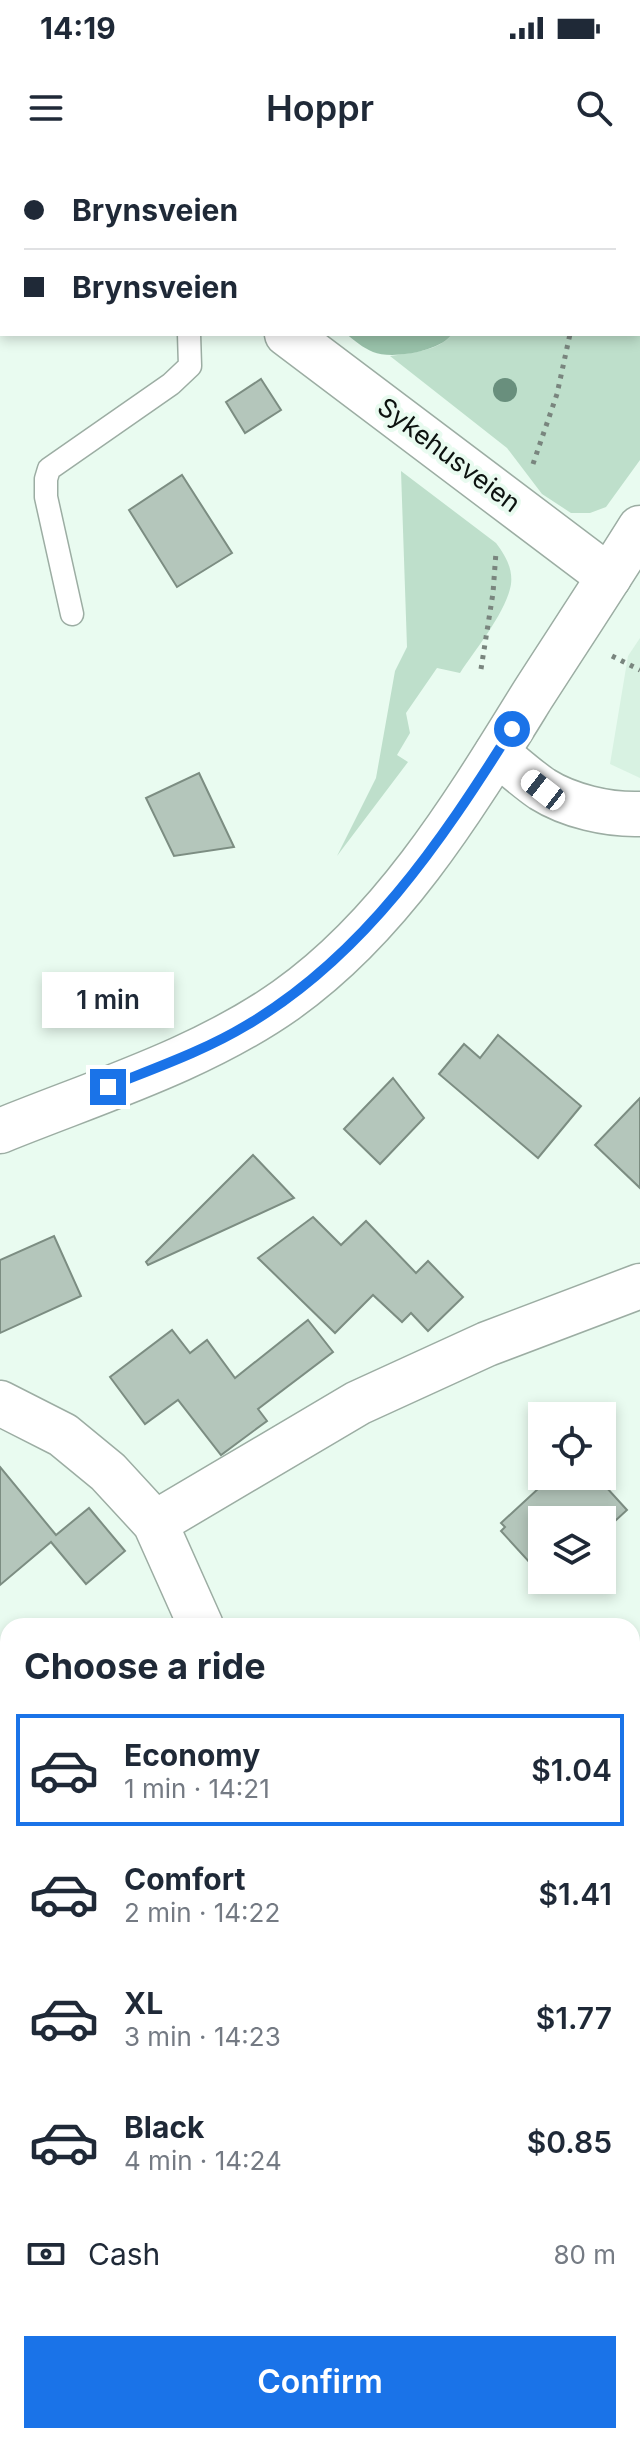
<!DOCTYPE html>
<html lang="en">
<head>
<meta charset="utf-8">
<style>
	body { margin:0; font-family:Inter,sans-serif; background:#f6f6f7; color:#1f2937; height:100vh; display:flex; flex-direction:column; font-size:30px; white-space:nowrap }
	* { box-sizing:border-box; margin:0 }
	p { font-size:26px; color:#747a83 }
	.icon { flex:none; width:44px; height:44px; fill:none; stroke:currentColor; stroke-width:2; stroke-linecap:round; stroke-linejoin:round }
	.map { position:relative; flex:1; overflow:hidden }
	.sheet { position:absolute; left:0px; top:1458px; width:640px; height:826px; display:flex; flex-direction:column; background:#fff; border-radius:24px 24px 0 0; box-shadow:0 4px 12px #0003 }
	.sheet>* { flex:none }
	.banner { position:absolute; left:0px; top:0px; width:640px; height:176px; box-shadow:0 4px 12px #0003; display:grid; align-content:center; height:176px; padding:0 24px; background:#fff }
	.buttons { position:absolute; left:528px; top:1242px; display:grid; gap:16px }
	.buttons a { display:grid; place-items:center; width:88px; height:88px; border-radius:0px; background:#fff; box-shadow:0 4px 12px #0003; font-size:40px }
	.end { position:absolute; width:36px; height:36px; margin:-18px; border:10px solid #1a73e8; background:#fff; box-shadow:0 0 0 4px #fff }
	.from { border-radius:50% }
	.bubble { position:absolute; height:56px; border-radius:0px; background:#fff; box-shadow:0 4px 12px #0003; font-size:26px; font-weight:600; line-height:56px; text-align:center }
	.car { position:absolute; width:24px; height:48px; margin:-24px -12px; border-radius:10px; box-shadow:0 0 6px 2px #0007; background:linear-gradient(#fff 24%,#345 0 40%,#fff 0 76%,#345 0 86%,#fff 0) }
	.banner b { display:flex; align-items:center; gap:28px; height:76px; font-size:30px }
	.banner b+b { border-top:2px solid #e0e1e3 }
	.banner i { width:20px; height:20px; background:#1f2937 }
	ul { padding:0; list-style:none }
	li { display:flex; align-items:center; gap:24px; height:112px; margin:0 16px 12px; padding:0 8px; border:4px solid transparent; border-radius:0px }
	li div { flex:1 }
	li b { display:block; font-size:30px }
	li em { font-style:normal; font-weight:600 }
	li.on { border-color:#1a73e8 }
	li>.icon { width:72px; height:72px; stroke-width:1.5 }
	h2 { padding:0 24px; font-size:36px; line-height:96px }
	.pay { display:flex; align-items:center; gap:20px; height:88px; padding:0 24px; font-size:30px }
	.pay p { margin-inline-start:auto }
	.button { display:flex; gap:16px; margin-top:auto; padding:16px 24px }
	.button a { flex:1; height:92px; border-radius:0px; background:#1a73e8; color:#fff; font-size:32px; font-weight:600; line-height:92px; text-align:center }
	.status { display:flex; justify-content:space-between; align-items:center; height:56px; padding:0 40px; background:#fff; direction:ltr }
	.status svg { height:22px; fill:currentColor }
	header { display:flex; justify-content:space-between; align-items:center; height:104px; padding:0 24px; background:#fff; font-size:36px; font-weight:600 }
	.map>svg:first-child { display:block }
	.built { fill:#d8f2e2 }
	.green { fill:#bedfcb }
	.forest { fill:#9ac3ab }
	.building { fill:#b4c6bb; stroke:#7c8d82; stroke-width:2 }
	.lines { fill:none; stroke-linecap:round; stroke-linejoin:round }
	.lane-casing { stroke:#9cada3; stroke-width:25 }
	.street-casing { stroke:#9cada3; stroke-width:47 }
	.primary-casing { stroke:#9cada3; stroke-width:47 }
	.path { stroke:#79857e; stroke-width:5; stroke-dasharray:4 6; stroke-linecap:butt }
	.lane { stroke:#fff; stroke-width:22 }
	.street { stroke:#fff; stroke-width:44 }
	.primary { stroke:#fff; stroke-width:44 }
	.tree { fill:#698f7d }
	.route { stroke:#1a73e8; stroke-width:10 }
	.labels { text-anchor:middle; stroke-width:8; stroke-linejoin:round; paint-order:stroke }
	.street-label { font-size:26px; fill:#0c120f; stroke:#e9fbf0 }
</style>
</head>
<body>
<div class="status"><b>14:19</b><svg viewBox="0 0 49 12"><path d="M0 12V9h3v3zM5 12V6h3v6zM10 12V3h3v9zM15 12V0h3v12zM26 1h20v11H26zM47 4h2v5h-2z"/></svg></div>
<header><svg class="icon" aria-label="menu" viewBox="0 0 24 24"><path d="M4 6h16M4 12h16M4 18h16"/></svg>Hoppr<svg class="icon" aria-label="search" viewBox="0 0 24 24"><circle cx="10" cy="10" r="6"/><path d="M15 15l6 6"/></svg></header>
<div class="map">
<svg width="640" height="2283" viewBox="0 0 640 2283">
	<rect width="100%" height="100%" fill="#e9fbf0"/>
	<polygon class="built" points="640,478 640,618 610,604 628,496"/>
	<g class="green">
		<path d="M 420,0 L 640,0 L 640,300 L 606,347 L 590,353 L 571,353 L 542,334 L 507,288 L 390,196 C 410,193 440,191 452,174 L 638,174 L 638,2 L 420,2 Z"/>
		<path d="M 401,311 L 496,383 C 505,395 513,408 511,424 C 507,451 475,490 460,513 L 437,508 L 406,553 L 410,573 L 397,595 L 408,602 L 337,696 L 376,618 L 395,511 L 407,487 Z"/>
		<polygon points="632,1640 640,1649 640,2283 608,2283 604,2276 632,2276"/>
		<polygon points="92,2276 287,2276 290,2283 93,2283"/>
	</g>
	<path class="forest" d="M 346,174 L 452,174 C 441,191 392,200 373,192 C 363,188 354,180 346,174 Z"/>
	<g class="building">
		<polygon points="261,219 281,250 245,273 226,242"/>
		<polygon points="182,315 232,393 177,427 129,350"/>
		<polygon points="199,613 234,687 174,696 146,638"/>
		<polygon points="498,875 581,946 538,998 439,914 464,884 480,898"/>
		<polygon points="393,918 424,958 380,1004 344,969"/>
		<polygon points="640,938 640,1028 595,985"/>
		<polygon points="253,995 294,1038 148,1105 146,1102"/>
		<polygon points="313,1057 341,1085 366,1061 416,1113 428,1101 463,1137 428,1171 411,1153 402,1162 373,1135 335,1173 258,1098"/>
		<polygon points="54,1076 81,1136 0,1173 0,1100"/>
		<polygon points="308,1160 333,1192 258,1249 267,1261 221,1295 178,1240 145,1264 110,1217 172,1170 190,1193 207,1180 235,1218"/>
		<polygon points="0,1307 56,1375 89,1348 125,1391 86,1424 51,1382 0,1425"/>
		<polygon points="552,1316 596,1316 627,1350 602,1373 602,1360 542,1360 542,1416 501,1371 505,1367 501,1363"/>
	</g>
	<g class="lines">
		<defs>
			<polyline id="lane" points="72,454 46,337 46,319 49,309 171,224 190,206 189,174"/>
			<g id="street">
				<polyline points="0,28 2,29"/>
				<polyline points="287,174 609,417"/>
				<path d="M 497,593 C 512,605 526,618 542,629 C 569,646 608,655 640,654"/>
				<polyline points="0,1243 63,1275 108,1312 155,1363 201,1466"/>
				<polyline points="155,1363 358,1243 487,1184 640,1126"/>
				<polyline points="632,1593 640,1601"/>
				<polyline points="498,2276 501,2283"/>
				<polyline points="556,2276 560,2283"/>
			</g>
			<g id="primary">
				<path d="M 0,971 C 96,932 201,900 286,840 C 393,764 464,646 532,536 C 568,480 605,424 640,368"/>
				<polyline points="0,2096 8,2125"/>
				<polyline points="46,2276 48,2283"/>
			</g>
		</defs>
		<use href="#lane" class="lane-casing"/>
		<use href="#street" class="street-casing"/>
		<use href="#primary" class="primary-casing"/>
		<g class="path">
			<polyline points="578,0 580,2"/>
			<polyline points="594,2 596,0"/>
			<polyline points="533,304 557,234 570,174"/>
			<polyline points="612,496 640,510"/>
			<polyline points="481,509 493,433 496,392"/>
		</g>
		<use href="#lane" class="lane"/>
		<use href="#street" class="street"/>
		<use href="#primary" class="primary"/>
	</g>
	<circle class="tree" cx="505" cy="230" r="12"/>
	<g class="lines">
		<path class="route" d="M 108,927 C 155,908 204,891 247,865 C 364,796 441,682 512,569"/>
	</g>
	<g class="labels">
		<g class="street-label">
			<text transform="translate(449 295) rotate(37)" y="9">Sykehusveien</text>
		</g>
	</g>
</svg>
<div class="buttons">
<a><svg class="icon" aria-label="locate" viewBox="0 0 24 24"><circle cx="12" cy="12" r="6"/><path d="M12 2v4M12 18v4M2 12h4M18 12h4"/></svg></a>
<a><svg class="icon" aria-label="layers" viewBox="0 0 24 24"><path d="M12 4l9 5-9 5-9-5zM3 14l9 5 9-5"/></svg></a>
</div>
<i class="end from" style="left:512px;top:569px"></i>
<i class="end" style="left:108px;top:927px"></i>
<div class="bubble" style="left:42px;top:812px;width:132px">1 min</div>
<i class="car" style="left:543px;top:630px;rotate:308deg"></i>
<div class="banner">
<b><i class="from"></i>Brynsveien</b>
<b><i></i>Brynsveien</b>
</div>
<section class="sheet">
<h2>Choose a ride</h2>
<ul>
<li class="on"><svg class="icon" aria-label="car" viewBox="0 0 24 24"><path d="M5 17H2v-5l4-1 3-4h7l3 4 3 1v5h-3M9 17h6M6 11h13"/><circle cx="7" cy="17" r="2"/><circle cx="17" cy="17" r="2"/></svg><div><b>Economy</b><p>1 min · 14:21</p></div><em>$1.04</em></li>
<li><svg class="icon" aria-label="car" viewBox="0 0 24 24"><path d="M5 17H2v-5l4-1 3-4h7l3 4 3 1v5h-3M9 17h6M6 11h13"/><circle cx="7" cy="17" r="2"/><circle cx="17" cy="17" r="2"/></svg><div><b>Comfort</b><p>2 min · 14:22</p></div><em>$1.41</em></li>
<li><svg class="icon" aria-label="car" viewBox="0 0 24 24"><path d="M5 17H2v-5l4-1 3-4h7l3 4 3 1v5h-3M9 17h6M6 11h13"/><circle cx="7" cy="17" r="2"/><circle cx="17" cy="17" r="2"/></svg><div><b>XL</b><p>3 min · 14:23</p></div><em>$1.77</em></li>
<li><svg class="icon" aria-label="car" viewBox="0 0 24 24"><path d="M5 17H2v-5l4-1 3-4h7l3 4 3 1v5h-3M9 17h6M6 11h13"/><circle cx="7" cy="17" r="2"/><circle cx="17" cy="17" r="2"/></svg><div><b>Black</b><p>4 min · 14:24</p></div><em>$0.85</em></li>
</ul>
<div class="pay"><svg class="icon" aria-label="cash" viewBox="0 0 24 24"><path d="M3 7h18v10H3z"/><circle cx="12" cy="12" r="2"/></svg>Cash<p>80 m</p></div>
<div class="button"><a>Confirm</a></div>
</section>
</div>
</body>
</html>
